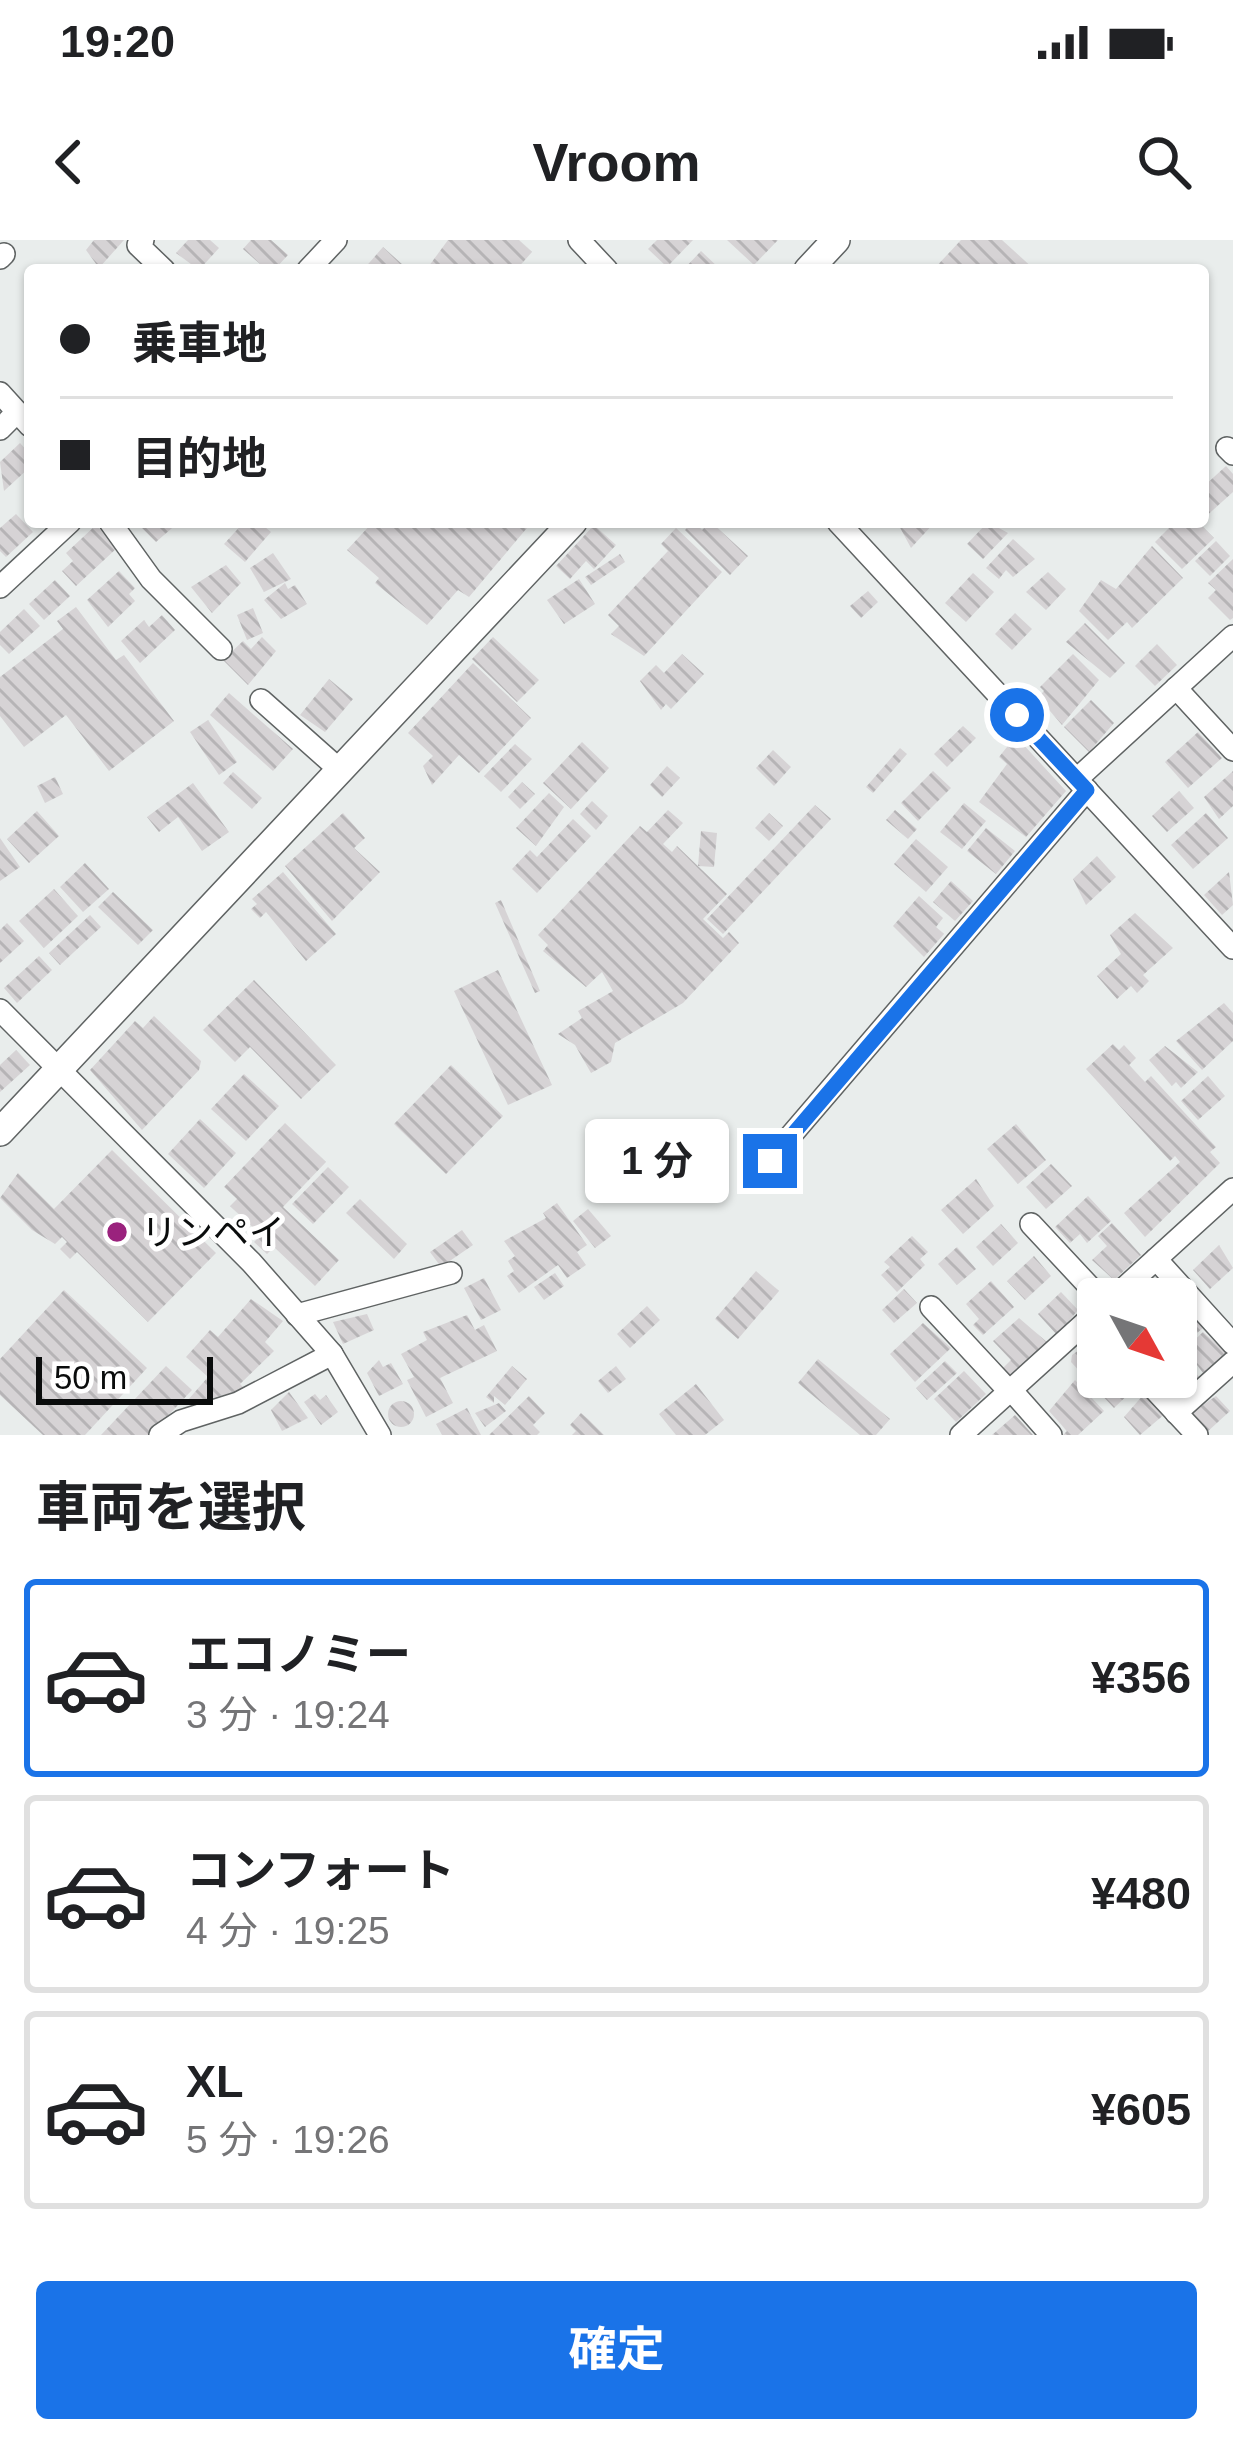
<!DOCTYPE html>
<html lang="ja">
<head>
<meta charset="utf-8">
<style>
	body { margin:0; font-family:Helvetica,"Noto Sans JP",sans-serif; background:#f6f6f6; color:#202124; height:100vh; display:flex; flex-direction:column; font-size:45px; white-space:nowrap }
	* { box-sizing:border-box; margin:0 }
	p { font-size:39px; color:#757577 }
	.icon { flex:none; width:66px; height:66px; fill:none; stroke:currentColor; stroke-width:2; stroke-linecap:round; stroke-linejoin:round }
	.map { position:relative; height:1195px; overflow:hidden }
	.details { display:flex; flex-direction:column; background:#fff; flex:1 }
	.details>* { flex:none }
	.banner { position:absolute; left:24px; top:24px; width:1185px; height:264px; border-radius:12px; box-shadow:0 3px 9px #0004; display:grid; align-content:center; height:264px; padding:0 36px; background:#fff }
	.needle { width:78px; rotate:130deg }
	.fabs { position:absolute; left:1077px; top:1038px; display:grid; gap:24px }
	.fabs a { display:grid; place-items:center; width:120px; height:120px; border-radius:12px; background:#fff; box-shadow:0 3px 9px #0004; font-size:60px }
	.scale { position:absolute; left:36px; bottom:30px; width:177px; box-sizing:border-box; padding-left:12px; border:6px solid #0a0c0c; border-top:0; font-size:33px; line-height:42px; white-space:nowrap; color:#0a0c0c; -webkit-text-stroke:9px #fff; paint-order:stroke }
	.end { position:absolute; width:54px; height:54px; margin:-27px; border:15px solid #1a73e8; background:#fff; box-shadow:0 0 0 6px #fff }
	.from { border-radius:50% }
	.bubble { position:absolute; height:84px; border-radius:12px; background:#fff; box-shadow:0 3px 9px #0004; font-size:39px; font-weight:700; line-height:84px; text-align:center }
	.banner b { display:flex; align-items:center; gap:42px; height:114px; font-size:45px }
	.banner b+b { border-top:3px solid #e0e0e0 }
	.banner i { width:30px; height:30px; background:#202124 }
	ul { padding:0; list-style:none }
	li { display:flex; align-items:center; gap:36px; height:198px; margin:0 24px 18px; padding:0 12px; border:6px solid #e0e0e0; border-radius:12px }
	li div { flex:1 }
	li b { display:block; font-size:45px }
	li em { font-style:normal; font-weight:700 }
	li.active { border-color:#1a73e8 }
	li>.icon { width:108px; height:108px; stroke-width:1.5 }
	h2 { padding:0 36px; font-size:54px; line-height:144px }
	.action { display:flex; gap:24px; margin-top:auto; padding:24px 36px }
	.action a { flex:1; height:138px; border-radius:12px; background:#1a73e8; color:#fff; font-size:48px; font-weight:700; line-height:138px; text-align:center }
	.status { display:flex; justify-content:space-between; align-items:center; height:84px; padding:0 60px; background:#fff; direction:ltr }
	.status svg { height:33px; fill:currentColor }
	header { display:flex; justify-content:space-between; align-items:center; height:156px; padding:0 36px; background:#fff; font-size:54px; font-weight:700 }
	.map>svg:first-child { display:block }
	.building { fill:url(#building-back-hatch) }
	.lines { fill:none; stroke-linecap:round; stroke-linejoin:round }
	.minor-casing { stroke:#5f6363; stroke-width:24 }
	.tertiary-casing { stroke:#5f6363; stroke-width:30 }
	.minor { stroke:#fff; stroke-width:21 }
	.tertiary { stroke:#fff; stroke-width:27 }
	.route { stroke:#1a73e8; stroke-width:15 }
	.poi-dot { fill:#9a227d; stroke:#fff; stroke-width:4.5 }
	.labels { text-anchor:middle; stroke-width:10; stroke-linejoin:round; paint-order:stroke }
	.poi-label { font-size:36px; fill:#0a0c0c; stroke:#fff; text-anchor:start }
</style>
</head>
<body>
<div class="status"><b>19:20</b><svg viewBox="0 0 49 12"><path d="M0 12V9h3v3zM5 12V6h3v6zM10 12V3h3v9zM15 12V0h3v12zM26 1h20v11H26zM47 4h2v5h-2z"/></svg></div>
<header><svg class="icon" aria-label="back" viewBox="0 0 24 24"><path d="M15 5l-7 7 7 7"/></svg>Vroom<svg class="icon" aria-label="search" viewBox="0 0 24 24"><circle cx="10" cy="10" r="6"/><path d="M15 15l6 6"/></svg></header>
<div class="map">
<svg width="1233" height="1195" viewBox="0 0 1233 1195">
	<defs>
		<pattern id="building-back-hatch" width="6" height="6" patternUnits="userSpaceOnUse" patternTransform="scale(3)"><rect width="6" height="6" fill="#d6d3d5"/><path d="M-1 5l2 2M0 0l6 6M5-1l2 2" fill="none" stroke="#b6b4b6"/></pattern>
	</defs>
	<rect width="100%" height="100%" fill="#e9edec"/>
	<g class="building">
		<polygon points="94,0 124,0 99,28 86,10"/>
		<polygon points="188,0 210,0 219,8 199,30 176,13"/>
		<polygon points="251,0 271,0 288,15 274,30 267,30 243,9"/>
		<polygon points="448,0 519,0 532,12 516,30 426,30"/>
		<polygon points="657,0 693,0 667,27 648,9"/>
		<polygon points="727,0 778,0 754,25"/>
		<polygon points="961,0 1002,0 1035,30 933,30"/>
		<polygon points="383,7 403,25 398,30 363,30"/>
		<polygon points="701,11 721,30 683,30"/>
		<polygon points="20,203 30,214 30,227 4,251 0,222"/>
		<polygon points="1226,226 1233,234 1233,252 1203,279 1203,247"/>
		<polygon points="16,274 33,292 6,317 0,311 0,288"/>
		<polygon points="146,282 179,282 156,302 141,287"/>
		<polygon points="244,282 259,282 271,292 245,322 224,304"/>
		<polygon points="373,282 532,282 469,357 458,350 427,385 375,343 379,338 347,310"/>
		<polygon points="693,282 702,290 711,282 748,316 730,335 685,290"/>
		<polygon points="897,282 935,282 911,308"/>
		<polygon points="988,282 1008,293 983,319 967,304"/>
		<polygon points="1175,282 1198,282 1214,298 1182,329 1155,302"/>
		<polygon points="96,285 117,308 76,346 62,331 73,321 66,313"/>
		<polygon points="594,285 616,305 594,329 586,321 570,339 556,326"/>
		<polygon points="676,288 722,332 644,416 611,394 619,386 608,375 668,311 661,304"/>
		<polygon points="1013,299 1035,319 1013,337 1006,330 999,339 986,328"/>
		<polygon points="1216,301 1230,316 1210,336 1195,321"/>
		<polygon points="1152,306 1183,338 1132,388 1127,382 1108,400 1079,371 1101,340 1116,349"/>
		<polygon points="273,313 291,339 264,352 250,328"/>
		<polygon points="620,314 625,322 591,345 585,337"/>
		<polygon points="1233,319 1233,378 1230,380 1208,358 1216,350 1208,343"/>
		<polygon points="226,325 241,343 212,373 191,347"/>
		<polygon points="119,331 135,348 129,354 135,361 108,387 87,360"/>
		<polygon points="1048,332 1066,349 1046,370 1026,352"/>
		<polygon points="973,333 994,352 966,382 945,363"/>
		<polygon points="579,339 595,364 564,384 547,360"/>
		<polygon points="55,340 70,356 44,380 29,364"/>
		<polygon points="285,343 288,349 295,345 307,364 281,379 264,360"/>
		<polygon points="868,351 878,362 861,378 850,366"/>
		<polygon points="76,367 116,420 124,415 174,481 109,531 66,475 24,507 0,476 0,437 63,389 57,381"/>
		<polygon points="253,368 263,393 247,400 237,375"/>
		<polygon points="24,369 40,386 9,414 0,405 0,392"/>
		<polygon points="1015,373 1032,389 1012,410 995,394"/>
		<polygon points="162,375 175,390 140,423 121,401 144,380 149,387"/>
		<polygon points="1085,383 1125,423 1110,438 1066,402"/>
		<polygon points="262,397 276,411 248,445 223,420 243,401 251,409"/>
		<polygon points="493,397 539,440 517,462 472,419"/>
		<polygon points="1157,404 1177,425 1155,446 1135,426"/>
		<polygon points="682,414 704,434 671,469 666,464 661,470 640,441 656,425 664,433"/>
		<polygon points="1073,414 1099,440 1062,485 1038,457 1044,451 1040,447"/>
		<polygon points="473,423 531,478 479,533 459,515 432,545 423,526 433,516 408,493"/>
		<polygon points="329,439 353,459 325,492 300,475"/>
		<polygon points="229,453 293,509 273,531 210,475"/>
		<polygon points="1091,460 1114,483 1089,512 1064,487"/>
		<polygon points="208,480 237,522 219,535 190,492"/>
		<polygon points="963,486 976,498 947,527 934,514"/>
		<polygon points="1009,489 1066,551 1026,597 979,562 1007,524 999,517 1011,502 1004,497"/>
		<polygon points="1198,492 1222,518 1188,548 1165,522"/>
		<polygon points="582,502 609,528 571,569 543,543"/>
		<polygon points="515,504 532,519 501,552 484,536"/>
		<polygon points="900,508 907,514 873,553 866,547"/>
		<polygon points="773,510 791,527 774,546 756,528"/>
		<polygon points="667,526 680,538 662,557 650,545"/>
		<polygon points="933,531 951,548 918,581 901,563"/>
		<polygon points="1233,531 1233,566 1219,579 1204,557"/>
		<polygon points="233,532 262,558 252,569 223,543"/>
		<polygon points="55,537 63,554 45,563 37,546"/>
		<polygon points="522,542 535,554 520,569 508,557"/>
		<polygon points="193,543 229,592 202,611 178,577 159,592 147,577"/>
		<polygon points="1179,551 1194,568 1167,592 1152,576"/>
		<polygon points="549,553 564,567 536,606 516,588"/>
		<polygon points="592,561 608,576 596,590 580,574"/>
		<polygon points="964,563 986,581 962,609 940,592"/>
		<polygon points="815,565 831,579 723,694 707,679"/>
		<polygon points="668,570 683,583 663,604 672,612 677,606 727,654 703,679 723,698 729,692 739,703 683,763 615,803 611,822 591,833 575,805 558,794 582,778 578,771 613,751 602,732 586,747 543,711 548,705 538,695 640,586 647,592"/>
		<polygon points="895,570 917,589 908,599 886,580"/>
		<polygon points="37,571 59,596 29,623 7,599"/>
		<polygon points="343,573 365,598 354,608 380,632 332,681 285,626"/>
		<polygon points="769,573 783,586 769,601 755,588"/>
		<polygon points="1206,573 1228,598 1193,629 1171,605"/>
		<polygon points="573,579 591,596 537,653 512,629 530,610 537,617"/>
		<polygon points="986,588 1015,611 996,634 967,611"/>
		<polygon points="701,591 717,593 714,627 698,626"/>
		<polygon points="0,598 20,627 0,641"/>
		<polygon points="916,599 948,627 926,652 894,624"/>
		<polygon points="1097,616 1116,637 1086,665 1073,639"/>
		<polygon points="85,623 109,649 83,672 60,647"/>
		<polygon points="283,632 336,694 306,721 266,672 260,678 251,669 257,664 252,659"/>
		<polygon points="1229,632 1233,665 1222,675 1204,655"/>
		<polygon points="951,641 973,661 955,681 933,662"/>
		<polygon points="54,649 78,676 44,708 19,681"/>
		<polygon points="113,652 153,690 138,705 98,667"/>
		<polygon points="919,656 943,678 936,687 944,694 924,717 893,686"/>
		<polygon points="501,660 540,751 535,753 495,663"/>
		<polygon points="1135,673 1173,708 1143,735 1149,741 1137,753 1131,746 1117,759 1097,736 1121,714 1110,695"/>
		<polygon points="90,675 101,687 60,725 49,713"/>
		<polygon points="7,683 24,701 0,723 0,690"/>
		<polygon points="39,716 52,730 17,763 4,748"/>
		<polygon points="498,730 552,845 508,865 454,751"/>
		<polygon points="254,740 336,825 301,859 250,807 235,822 203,790"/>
		<polygon points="1224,763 1233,773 1233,801 1202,830 1176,801"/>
		<polygon points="154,776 201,821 199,830 142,890 90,830 135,781 143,788"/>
		<polygon points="1113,804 1119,810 1124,805 1136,818 1129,825 1145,842 1151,836 1216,907 1210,912 1220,923 1145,997 1124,973 1180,922 1175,916 1170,921 1086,829"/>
		<polygon points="1165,806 1198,832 1181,848 1176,842 1172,846 1149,820"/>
		<polygon points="16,810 30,825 0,852 0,825"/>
		<polygon points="451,825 503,876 446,934 394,884"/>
		<polygon points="244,834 279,866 246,901 211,869"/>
		<polygon points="1208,836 1225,856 1198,880 1181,861"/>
		<polygon points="200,879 236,913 204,948 168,914"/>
		<polygon points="285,883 326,922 283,967 339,1020 315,1046 274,1007 267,1014 254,1002 261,995 230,966 237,959 224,947"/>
		<polygon points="1016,884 1046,920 1018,944 987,909"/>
		<polygon points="112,910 216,1013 148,1082 77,1012 70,1019 60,1009 67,1002 62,997 55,1004 32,990 0,958 18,933 54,969"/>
		<polygon points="1051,924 1072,946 1046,969 1026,947"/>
		<polygon points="328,927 349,947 313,984 292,964"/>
		<polygon points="976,939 994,966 963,994 941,970"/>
		<polygon points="1088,956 1111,981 1087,1003 1080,994 1070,1003 1055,987"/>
		<polygon points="360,959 407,1004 394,1019 346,973"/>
		<polygon points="557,963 587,1005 577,1012 586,1025 567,1038 558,1025 519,1053 507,1036 514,1031 508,1021 515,1016 504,1001 546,978 543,973"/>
		<polygon points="588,969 611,996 595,1008 573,981"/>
		<polygon points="1112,983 1141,1015 1114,1040 1092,1020 1107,1006 1098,996"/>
		<polygon points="1001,984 1018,1003 993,1026 976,1007"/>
		<polygon points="462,990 473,1005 441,1027 430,1012"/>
		<polygon points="912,996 928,1012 920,1019 925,1025 897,1052 881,1035 890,1027 884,1022"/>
		<polygon points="1219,1005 1233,1028 1210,1049 1193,1030"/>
		<polygon points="957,1007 976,1029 957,1045 938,1024"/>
		<polygon points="1034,1016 1051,1036 1025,1060 1007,1041"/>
		<polygon points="756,1031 779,1051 738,1099 715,1079"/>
		<polygon points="555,1033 564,1046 544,1060 534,1047"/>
		<polygon points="484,1038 501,1070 481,1080 464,1048"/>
		<polygon points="1158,1040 1166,1045 1179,1059 1141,1059"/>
		<polygon points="991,1041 1014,1067 983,1095 973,1085 979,1079 966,1064"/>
		<polygon points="904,1049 917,1063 894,1083 882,1070"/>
		<polygon points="64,1050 147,1128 85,1195 43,1195 0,1155 0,1119"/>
		<polygon points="1061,1052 1078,1070 1057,1095 1038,1074"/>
		<polygon points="251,1059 283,1081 265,1102 274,1111 240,1144 245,1149 191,1164 187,1161 208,1137 186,1117 210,1090 218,1097"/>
		<polygon points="647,1066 660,1080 630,1108 617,1094"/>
		<polygon points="1181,1066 1204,1087 1180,1108 1176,1071"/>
		<polygon points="367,1074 374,1090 343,1104 333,1082"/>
		<polygon points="467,1075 475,1090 484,1085 497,1111 440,1138 453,1163 426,1177 407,1140 414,1137 401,1114 427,1100 423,1092"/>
		<polygon points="1019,1078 1048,1103 1011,1136 1003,1128 1011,1120 993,1101"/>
		<polygon points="923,1083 951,1108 915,1142 890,1114"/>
		<polygon points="1203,1092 1226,1112 1203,1133 1185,1109"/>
		<polygon points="1098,1097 1098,1129 1087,1139 1071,1122 1072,1115"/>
		<polygon points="1176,1111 1200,1138 1176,1160 1156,1137 1176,1137"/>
		<polygon points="818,1119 890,1179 876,1195 860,1195 798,1143"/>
		<polygon points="379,1120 383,1127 391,1123 403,1144 379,1156 367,1133"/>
		<polygon points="945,1121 957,1133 927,1160 916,1148"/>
		<polygon points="166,1126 192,1150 150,1195 101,1195"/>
		<polygon points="512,1126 527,1139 505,1165 494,1156 494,1163 486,1157"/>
		<polygon points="616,1126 626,1139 608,1153 598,1141"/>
		<polygon points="964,1131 986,1154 956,1182 934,1159"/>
		<polygon points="1106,1137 1130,1137 1138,1145 1114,1168 1098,1151"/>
		<polygon points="1075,1140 1104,1171 1078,1195 1063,1195 1067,1191 1049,1171"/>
		<polygon points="696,1144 724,1180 705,1195 676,1195 659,1174"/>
		<polygon points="289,1152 308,1178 282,1191 271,1170"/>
		<polygon points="315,1154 320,1160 326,1155 338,1172 321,1185 304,1162"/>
		<polygon points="1144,1154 1166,1173 1140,1195 1124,1177"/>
		<polygon points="529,1156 545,1173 533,1185 540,1192 537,1195 489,1195"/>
		<polygon points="1216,1156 1230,1171 1206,1193 1188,1175"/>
		<circle cx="401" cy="1174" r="13"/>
		<polygon points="499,1163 506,1171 485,1187 475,1173"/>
		<polygon points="467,1168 481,1195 442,1195 436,1184"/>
		<polygon points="581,1173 588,1179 604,1195 572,1195 576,1191 570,1185"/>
		<polygon points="1015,1175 1033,1195 992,1195"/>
	</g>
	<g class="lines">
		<defs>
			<g id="minor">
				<polyline points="143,0 138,5 164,30"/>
				<polyline points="579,0 607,30"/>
				<polyline points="0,18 4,14"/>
				<polyline points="308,30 336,0"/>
				<polyline points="0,153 30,186"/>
				<polyline points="0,189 17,172"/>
				<polyline points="1227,208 1233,214"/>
				<polyline points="110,282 151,339 221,409"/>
				<polyline points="838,282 1233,708"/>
				<polyline points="0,347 70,282"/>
				<polyline points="1176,448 1233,510"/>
				<polyline points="261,460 341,531"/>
				<polyline points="1077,539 1233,396"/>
				<polyline points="0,770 251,1022 332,1114 380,1195"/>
				<polyline points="769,921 1087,550"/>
				<polyline points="1031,984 1101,1059"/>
				<polyline points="1156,1019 1233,1104"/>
				<polyline points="1112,1059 1233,949"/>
				<polyline points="931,1067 1010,1152"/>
				<polyline points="297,1075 451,1033"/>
				<polyline points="1143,1137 1197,1195"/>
				<polyline points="1012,1151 1051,1195"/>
				<polyline points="1176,1173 1233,1122"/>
				<polyline points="160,1195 181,1181 238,1163 332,1114"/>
				<polyline points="961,1195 1098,1071"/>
			</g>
			<g id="tertiary">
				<polyline points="808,30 836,0"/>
				<polyline points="0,892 573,282"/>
			</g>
		</defs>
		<use href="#minor" class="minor-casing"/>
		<use href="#tertiary" class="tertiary-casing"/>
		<use href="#minor" class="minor"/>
		<use href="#tertiary" class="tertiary"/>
	</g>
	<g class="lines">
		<polyline class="route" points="770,921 1087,550 1017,475"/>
	</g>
	<circle class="poi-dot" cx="117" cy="992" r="12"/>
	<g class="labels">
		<g class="poi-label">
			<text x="141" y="1005">リンペイ</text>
		</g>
	</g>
</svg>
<div class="fabs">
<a><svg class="needle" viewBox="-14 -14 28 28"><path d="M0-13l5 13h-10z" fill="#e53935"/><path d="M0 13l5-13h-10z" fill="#757577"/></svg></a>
</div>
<div class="scale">50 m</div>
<i class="end from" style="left:1017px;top:475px"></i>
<i class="end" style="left:770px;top:921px"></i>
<div class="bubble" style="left:585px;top:879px;width:144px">1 分</div>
<div class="banner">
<b><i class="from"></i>乗車地</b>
<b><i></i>目的地</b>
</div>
</div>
<section class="details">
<h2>車両を選択</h2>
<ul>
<li class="active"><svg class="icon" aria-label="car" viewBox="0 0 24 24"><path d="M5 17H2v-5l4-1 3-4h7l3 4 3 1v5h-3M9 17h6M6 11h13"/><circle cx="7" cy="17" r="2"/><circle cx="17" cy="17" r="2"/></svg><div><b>エコノミー</b><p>3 分 · 19:24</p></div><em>¥356</em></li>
<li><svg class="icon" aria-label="car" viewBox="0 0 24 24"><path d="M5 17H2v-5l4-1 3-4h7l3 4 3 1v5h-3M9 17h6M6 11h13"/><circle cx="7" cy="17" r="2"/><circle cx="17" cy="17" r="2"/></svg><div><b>コンフォート</b><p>4 分 · 19:25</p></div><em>¥480</em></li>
<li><svg class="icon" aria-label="car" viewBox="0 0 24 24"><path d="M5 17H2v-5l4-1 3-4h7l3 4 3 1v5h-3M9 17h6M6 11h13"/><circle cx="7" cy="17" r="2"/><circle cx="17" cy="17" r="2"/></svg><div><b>XL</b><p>5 分 · 19:26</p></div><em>¥605</em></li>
</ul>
<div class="action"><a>確定</a></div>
</section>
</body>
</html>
